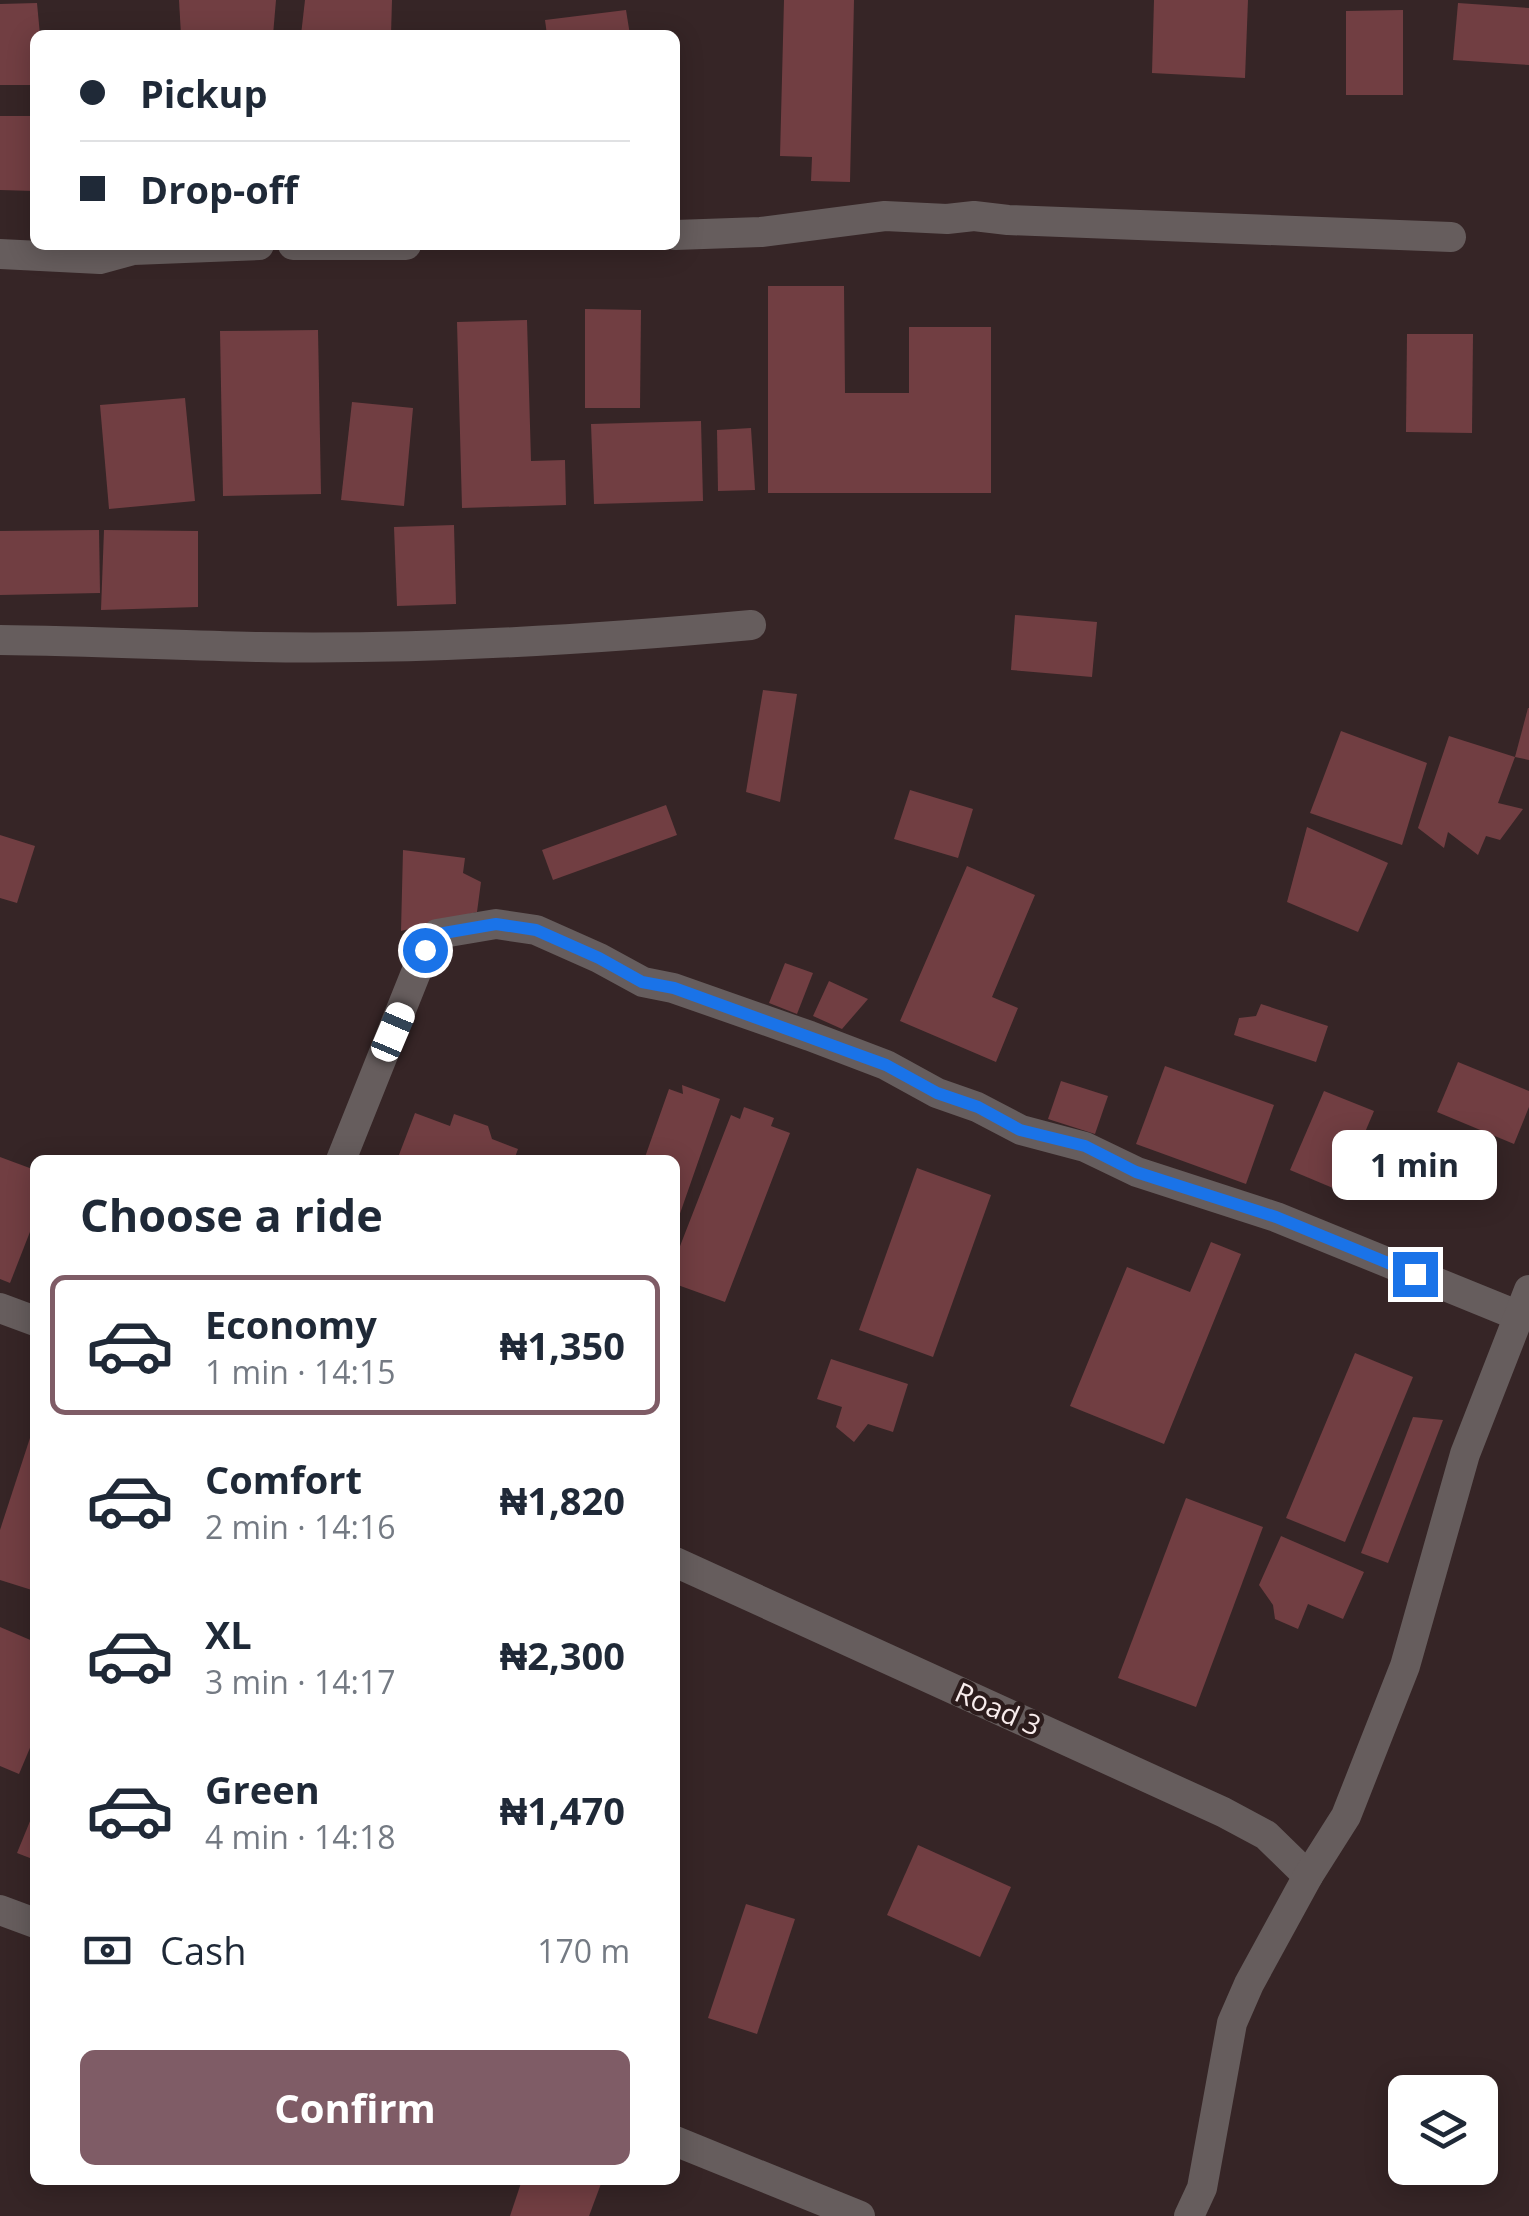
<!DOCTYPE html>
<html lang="en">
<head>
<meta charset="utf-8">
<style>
	body { margin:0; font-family:"Open Sans",sans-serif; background:#f6f6f7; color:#1f2937; height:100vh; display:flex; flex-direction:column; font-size:38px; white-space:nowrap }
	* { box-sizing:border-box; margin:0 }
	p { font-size:32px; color:#747a83 }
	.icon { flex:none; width:55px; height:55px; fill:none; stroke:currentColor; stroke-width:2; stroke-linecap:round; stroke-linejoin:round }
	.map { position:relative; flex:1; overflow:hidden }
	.panel { position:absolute; left:30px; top:1155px; width:650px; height:1030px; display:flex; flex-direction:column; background:#fff; border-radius:15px; box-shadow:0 5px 25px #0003 }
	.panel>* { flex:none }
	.guide { position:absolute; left:30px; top:30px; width:650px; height:220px; border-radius:15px; box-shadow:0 5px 25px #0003; display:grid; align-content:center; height:220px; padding:0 50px; background:#fff }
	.tools { position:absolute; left:1388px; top:2075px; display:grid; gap:20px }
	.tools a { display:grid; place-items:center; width:110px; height:110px; border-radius:15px; background:#fff; box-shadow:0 5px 25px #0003; font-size:50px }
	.end { position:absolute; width:45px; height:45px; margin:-22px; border:12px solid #1a73e8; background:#fff; box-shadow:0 0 0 5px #fff }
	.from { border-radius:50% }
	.bubble { position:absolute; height:70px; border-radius:15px; background:#fff; box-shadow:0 5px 25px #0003; font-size:32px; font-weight:700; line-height:70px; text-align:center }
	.car { position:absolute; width:30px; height:60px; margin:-30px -15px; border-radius:12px; box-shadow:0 0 8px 2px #0007; background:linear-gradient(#fff 24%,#345 0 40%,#fff 0 76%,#345 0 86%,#fff 0) }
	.guide b { display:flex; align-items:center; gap:35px; height:95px; font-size:38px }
	.guide b+b { border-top:2px solid #e0e1e3 }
	.guide i { width:25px; height:25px; background:#1f2937 }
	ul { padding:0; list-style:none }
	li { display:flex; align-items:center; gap:30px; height:140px; margin:0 20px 15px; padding:0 30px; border:5px solid transparent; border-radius:15px }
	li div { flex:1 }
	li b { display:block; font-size:38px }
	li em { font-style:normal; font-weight:700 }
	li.on { border-color:#7f5c66 }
	li>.icon { width:90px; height:90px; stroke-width:1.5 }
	h2 { padding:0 50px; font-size:45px; line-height:120px }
	.pay { display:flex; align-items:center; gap:25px; height:110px; padding:0 50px; font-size:38px }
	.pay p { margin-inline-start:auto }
	.action { display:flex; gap:20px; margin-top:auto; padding:20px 50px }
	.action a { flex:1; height:115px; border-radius:15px; background:#7f5c66; color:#fff; font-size:40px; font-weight:700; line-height:115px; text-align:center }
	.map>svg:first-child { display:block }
	.building { fill:#713e42 }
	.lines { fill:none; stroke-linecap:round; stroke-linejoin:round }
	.minor { stroke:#665d5d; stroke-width:30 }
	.route { stroke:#1a73e8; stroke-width:12 }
	.labels { text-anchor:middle; stroke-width:9; stroke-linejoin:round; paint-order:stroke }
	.street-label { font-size:28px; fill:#f8ecec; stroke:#2c1c1c }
</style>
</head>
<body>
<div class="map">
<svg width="1529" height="2216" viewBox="0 0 1529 2216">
	<rect width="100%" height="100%" fill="#362526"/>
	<g class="building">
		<polygon points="179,0 276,0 273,35 181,35"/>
		<polygon points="305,0 392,0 391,35 301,35"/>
		<polygon points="784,0 854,0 850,182 811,181 812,157 780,156"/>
		<polygon points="1154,0 1248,0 1245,78 1152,73"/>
		<polygon points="37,3 40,35 35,35 35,85 0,85 0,4"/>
		<polygon points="1458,3 1529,8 1529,65 1453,60"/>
		<polygon points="626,10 630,35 547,35 545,20"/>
		<polygon points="1403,10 1403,95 1346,95 1346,11"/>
		<polygon points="0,116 35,116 35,191 0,190"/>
		<polygon points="768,286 844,286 845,393 909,393 909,327 991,327 991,493 768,493"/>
		<polygon points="585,309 641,310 640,408 585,408"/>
		<polygon points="527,320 531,461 565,460 566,505 462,508 457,322"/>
		<polygon points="318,330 321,494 223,496 220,331"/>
		<polygon points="1407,334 1473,334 1472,433 1406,432"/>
		<polygon points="185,398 195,501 109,509 100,405"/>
		<polygon points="352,402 413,408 404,506 341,500"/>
		<polygon points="701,421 703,501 594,504 591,424"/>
		<polygon points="751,428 755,490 718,491 717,430"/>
		<polygon points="454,525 456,604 397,606 394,527"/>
		<polygon points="99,530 100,593 0,595 0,531"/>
		<polygon points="104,530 198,531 198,607 101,610"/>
		<polygon points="1015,615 1097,622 1092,677 1011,670"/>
		<polygon points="763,690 797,694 780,802 746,792"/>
		<polygon points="1528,708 1529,708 1529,760 1515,757"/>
		<polygon points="1341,731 1427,763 1402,845 1310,813"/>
		<polygon points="1449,736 1515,757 1498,803 1523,809 1500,840 1486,836 1478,855 1448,832 1444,848 1418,828"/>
		<polygon points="910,790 973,809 958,858 894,839"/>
		<polygon points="666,805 677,835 553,880 542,850"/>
		<polygon points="1307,827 1388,863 1358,932 1287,902"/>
		<polygon points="0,835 35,846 17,903 0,898"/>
		<polygon points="403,850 465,858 463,873 481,882 477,912 401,931"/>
		<polygon points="967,866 1035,895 992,997 1018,1008 996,1062 900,1021"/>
		<polygon points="785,963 813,973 797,1014 769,1003"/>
		<polygon points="829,981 868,999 842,1029 813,1016"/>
		<polygon points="1261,1004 1328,1026 1316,1062 1234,1035 1239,1018 1256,1016"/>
		<polygon points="1458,1062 1529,1091 1529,1107 1514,1144 1437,1112"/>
		<polygon points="1165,1066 1274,1105 1246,1184 1136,1144"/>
		<polygon points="1061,1081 1108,1096 1095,1134 1048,1119"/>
		<polygon points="682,1085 720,1099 676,1225 675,1160 644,1160 669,1089 683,1094"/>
		<polygon points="1324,1091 1374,1111 1340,1191 1290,1170"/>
		<polygon points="744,1107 774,1118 771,1126 790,1133 725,1302 675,1284 675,1259 731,1115 740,1119"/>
		<polygon points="415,1113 450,1126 454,1114 488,1126 492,1139 518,1149 514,1160 397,1160"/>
		<polygon points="0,1157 35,1170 35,1219 10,1283 0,1279"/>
		<polygon points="917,1168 991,1195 933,1357 859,1330"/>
		<polygon points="1211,1242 1241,1254 1164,1444 1070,1406 1127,1267 1190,1292"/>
		<polygon points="1355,1353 1413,1377 1345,1542 1286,1518"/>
		<polygon points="831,1359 908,1384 893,1432 868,1424 854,1442 836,1427 842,1407 817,1399"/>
		<polygon points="1413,1417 1443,1420 1388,1563 1361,1553"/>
		<polygon points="30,1438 35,1440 35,1591 0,1580 0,1530"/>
		<polygon points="1186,1498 1263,1527 1196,1707 1118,1678"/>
		<polygon points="1281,1536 1364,1572 1343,1619 1308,1604 1298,1629 1275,1619 1273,1605 1259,1585"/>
		<polygon points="0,1627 35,1642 35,1736 19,1774 0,1766"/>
		<polygon points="35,1809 35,1860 17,1853"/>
		<polygon points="918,1845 1011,1887 980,1957 887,1915"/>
		<polygon points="746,1904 795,1919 757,2034 708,2018"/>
		<polygon points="522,2180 598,2180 602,2181 589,2216 510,2216"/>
	</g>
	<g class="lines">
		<g class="minor">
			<polyline points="675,235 761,232 885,216 947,219 974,216 1008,220 1451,237"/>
			<polyline points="293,245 406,245"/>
			<polyline points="0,254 100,259 133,250 259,245"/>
			<path d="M 0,640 C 86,641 172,645 258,647 C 423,650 587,640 751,625"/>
			<polyline points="341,1160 425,950 437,934 496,924 536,930 599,958 643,982 673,988 810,1036 886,1065 937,1093 977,1107 1021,1130 1085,1147 1137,1172 1276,1217 1519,1316"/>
			<polyline points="0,1308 35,1321"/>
			<polyline points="675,1562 1223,1812 1266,1835 1308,1876"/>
			<polyline points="0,1910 35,1923"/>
			<polyline points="675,2141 860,2216"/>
			<polyline points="1189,2216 1202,2188 1232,2023 1249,1984 1308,1876 1346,1816 1405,1666 1465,1454 1529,1290"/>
		</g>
	</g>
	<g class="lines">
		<polyline class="route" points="425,950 438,934 496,924 536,930 599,958 642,982 674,988 886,1065 937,1093 978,1107 1020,1130 1085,1146 1136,1172 1276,1217 1415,1274"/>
	</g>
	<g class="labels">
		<g class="street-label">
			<text transform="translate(998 1709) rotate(24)" y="10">Road 3</text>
		</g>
	</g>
</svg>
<div class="tools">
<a><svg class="icon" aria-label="layers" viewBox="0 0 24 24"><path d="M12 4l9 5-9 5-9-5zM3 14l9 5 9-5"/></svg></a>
</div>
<i class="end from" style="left:425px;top:950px"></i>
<i class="end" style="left:1415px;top:1274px"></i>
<div class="bubble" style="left:1332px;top:1130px;width:165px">1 min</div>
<i class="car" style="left:393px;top:1032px;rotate:23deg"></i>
<div class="guide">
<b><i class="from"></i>Pickup</b>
<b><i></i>Drop-off</b>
</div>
<section class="panel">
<h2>Choose a ride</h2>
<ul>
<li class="on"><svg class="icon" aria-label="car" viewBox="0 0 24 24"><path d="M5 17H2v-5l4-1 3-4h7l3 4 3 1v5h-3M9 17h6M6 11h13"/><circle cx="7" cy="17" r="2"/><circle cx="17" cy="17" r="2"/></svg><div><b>Economy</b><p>1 min · 14:15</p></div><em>₦1,350</em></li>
<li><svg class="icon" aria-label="car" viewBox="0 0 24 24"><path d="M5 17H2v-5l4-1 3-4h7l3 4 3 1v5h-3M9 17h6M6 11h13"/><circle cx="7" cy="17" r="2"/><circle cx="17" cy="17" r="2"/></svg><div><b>Comfort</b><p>2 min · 14:16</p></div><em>₦1,820</em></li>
<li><svg class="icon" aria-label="car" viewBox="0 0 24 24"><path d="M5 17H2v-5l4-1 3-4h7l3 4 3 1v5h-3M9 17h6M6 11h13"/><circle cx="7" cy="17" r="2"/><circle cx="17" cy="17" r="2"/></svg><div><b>XL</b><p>3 min · 14:17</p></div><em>₦2,300</em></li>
<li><svg class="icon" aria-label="car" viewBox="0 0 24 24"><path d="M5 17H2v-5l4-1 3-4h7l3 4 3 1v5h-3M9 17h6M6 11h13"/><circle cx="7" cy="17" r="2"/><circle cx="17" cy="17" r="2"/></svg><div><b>Green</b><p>4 min · 14:18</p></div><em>₦1,470</em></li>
</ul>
<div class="pay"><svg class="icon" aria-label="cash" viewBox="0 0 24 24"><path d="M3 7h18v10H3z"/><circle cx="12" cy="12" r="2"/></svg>Cash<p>170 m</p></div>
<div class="action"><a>Confirm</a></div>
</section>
</div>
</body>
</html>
